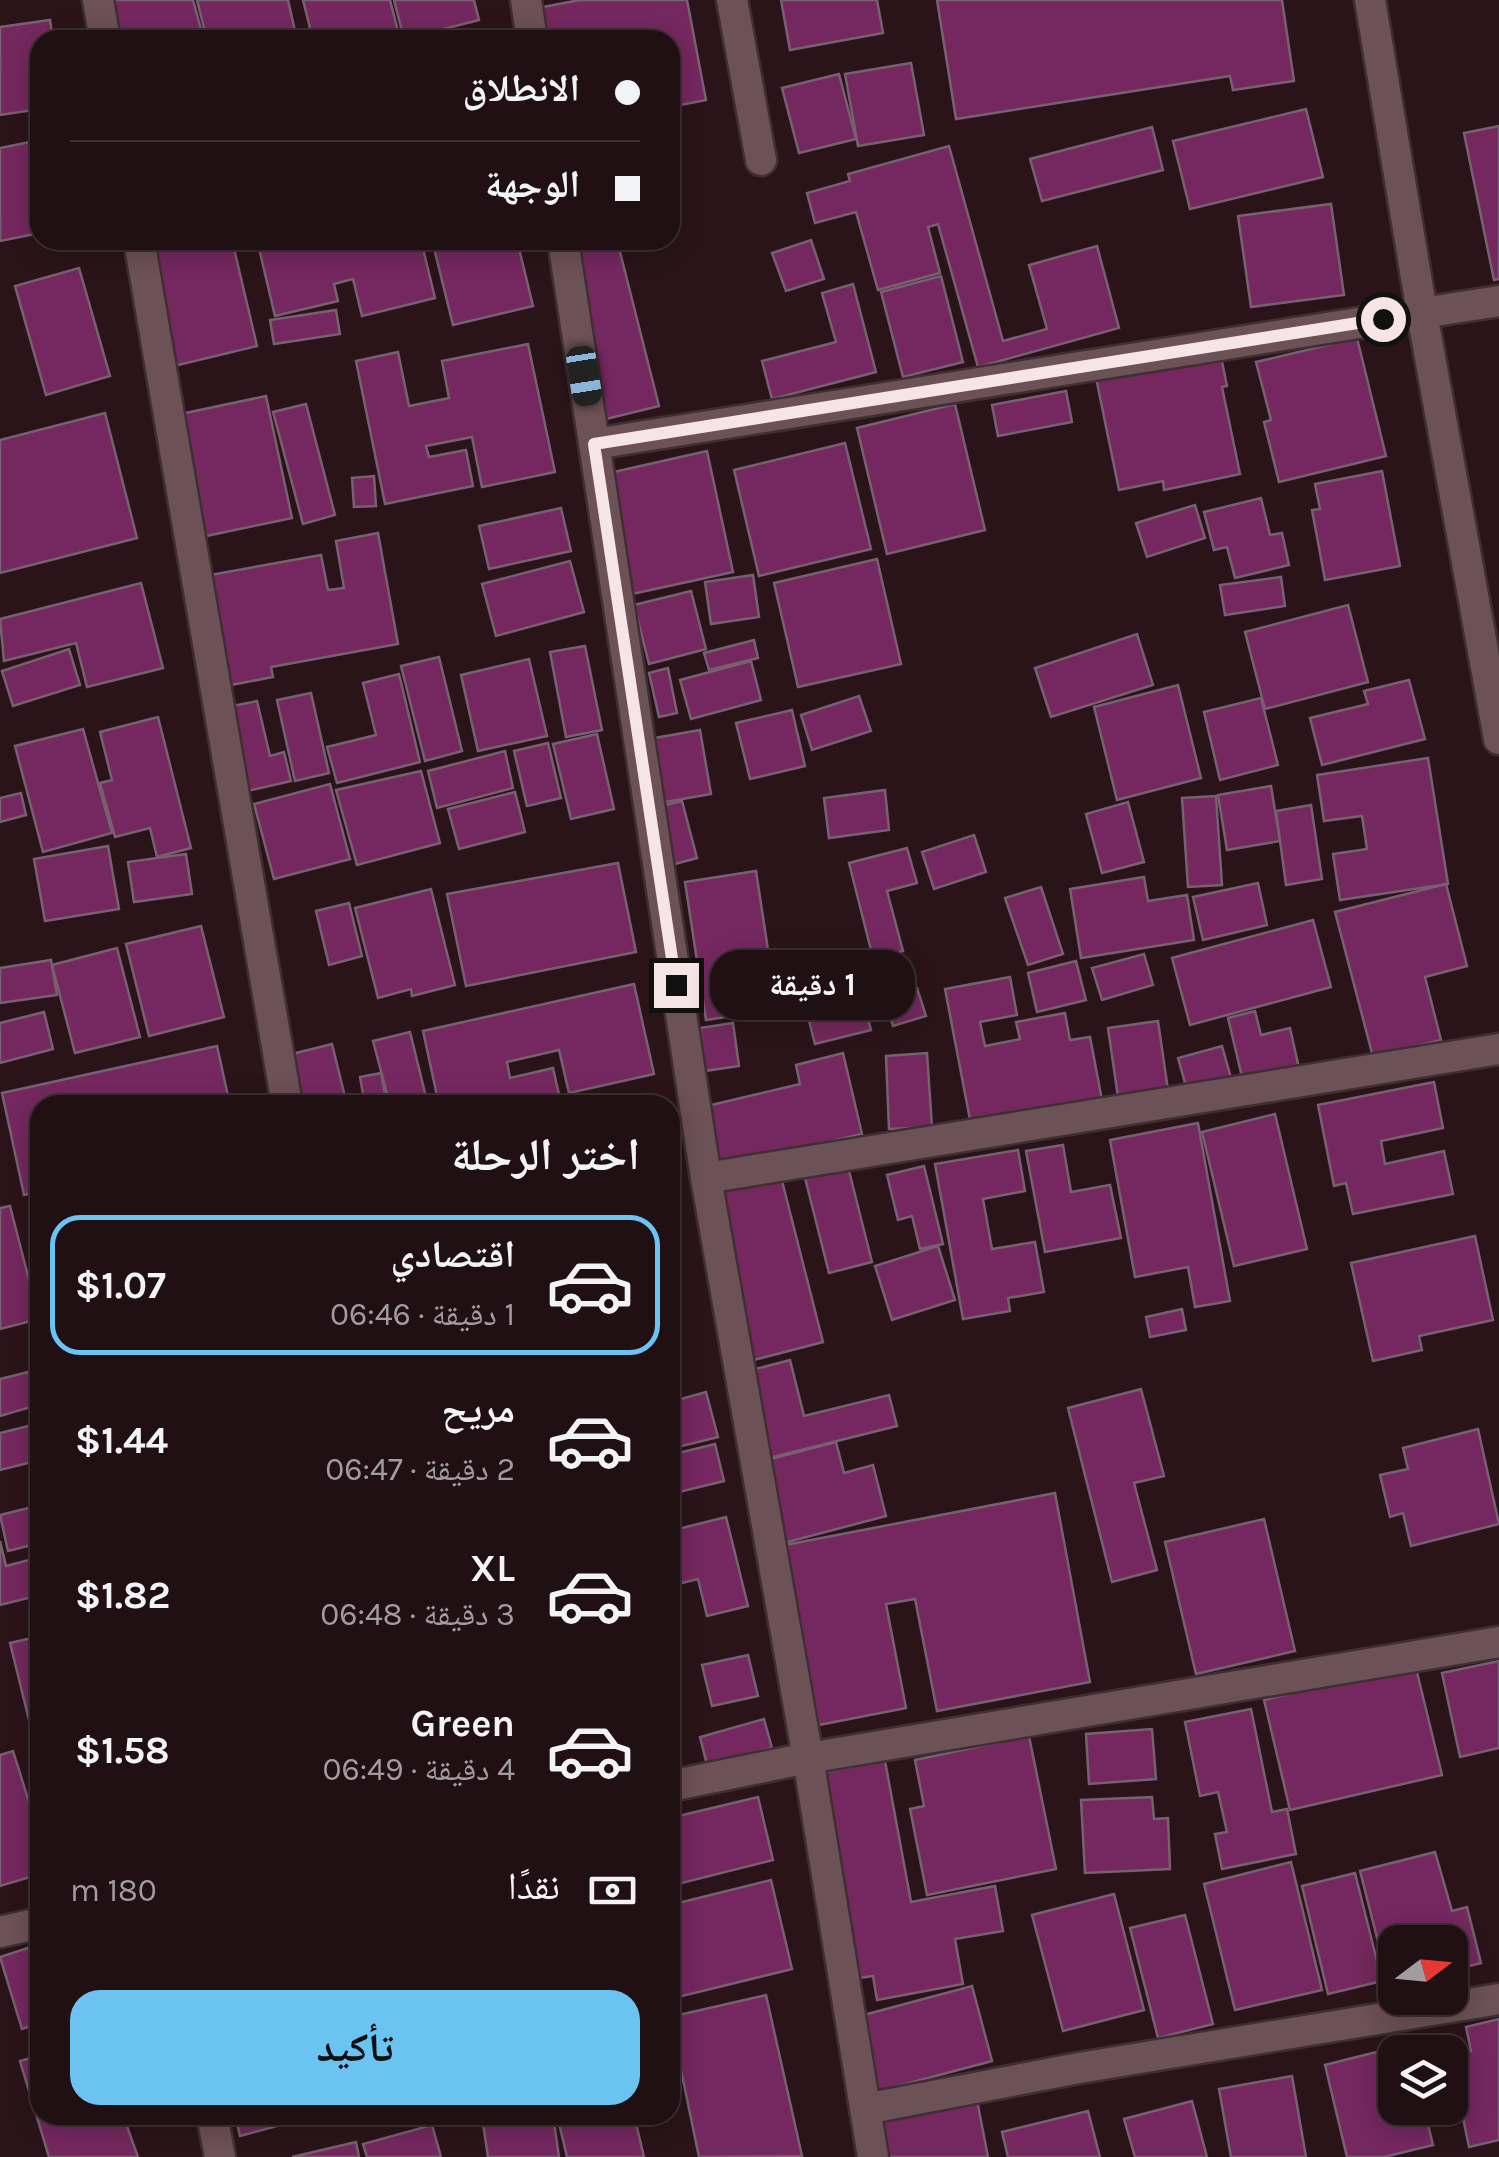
<!DOCTYPE html>
<html lang="ar">
<head>
<meta charset="utf-8">
<style>
	body { margin:0; font-family:Karla,"Noto Naskh Arabic",sans-serif; background:#28181c; color:#f1f3f6; direction:rtl; height:100vh; display:flex; flex-direction:column; font-size:38px; white-space:nowrap }
	* { box-sizing:border-box; margin:0 }
	p { font-size:32px; color:#a29ca0 }
	.icon { flex:none; width:55px; height:55px; fill:none; stroke:currentColor; stroke-width:2; stroke-linecap:round; stroke-linejoin:round }
	.map { position:relative; flex:1; overflow:hidden; direction:ltr }
	.panel { position:absolute; left:30px; top:1095px; width:650px; height:1030px; display:flex; flex-direction:column; background:#200f13; border-radius:30px; box-shadow:0 5px 25px #0003,0 0 0 2px #3d2f33; direction:rtl }
	.panel>* { flex:none }
	.top-card { position:absolute; left:30px; top:30px; width:650px; height:220px; border-radius:30px; box-shadow:0 5px 25px #0003,0 0 0 2px #3d2f33; direction:rtl; display:grid; align-content:center; height:220px; padding:0 40px; background:#200f13 }
	.needle { width:65px; rotate:74deg }
	.controls { position:absolute; left:1378px; top:1925px; display:grid; gap:20px }
	.controls a { display:grid; place-items:center; width:90px; height:90px; border-radius:20px; background:#200f13; box-shadow:0 5px 25px #0003,0 0 0 2px #3d2f33; font-size:50px }
	.end { position:absolute; width:45px; height:45px; margin:-22px; border:12px solid #f5e5e7; background:#111; box-shadow:0 0 0 5px #111 }
	.from { border-radius:50% }
	.bubble { position:absolute; height:70px; border-radius:30px; background:#200f13; box-shadow:0 5px 25px #0003,0 0 0 2px #3d2f33; font-size:32px; font-weight:700; line-height:70px; text-align:center; direction:rtl }
	.car { position:absolute; width:30px; height:60px; margin:-30px -15px; border-radius:12px; box-shadow:0 0 8px 2px #0007; background:linear-gradient(#222 24%,#8ab4d8 0 40%,#222 0 76%,#8ab4d8 0 86%,#222 0) }
	.top-card b { display:flex; align-items:center; gap:35px; height:95px; font-size:38px }
	.top-card b+b { border-top:2px solid #3d2f33 }
	.top-card i { width:25px; height:25px; background:#f1f3f6 }
	ul { padding:0; list-style:none }
	li { display:flex; align-items:center; gap:30px; height:140px; margin:0 20px 15px; padding:0 20px; border:5px solid transparent; border-radius:30px }
	li div { flex:1 }
	li b { display:block; font-size:38px }
	li em { font-style:normal; font-weight:700 }
	li.selected { border-color:#6bc3f2 }
	li>.icon { width:90px; height:90px; stroke-width:1.5 }
	h2 { padding:0 40px; font-size:45px; line-height:120px }
	.pay { display:flex; align-items:center; gap:25px; height:110px; padding:0 40px; font-size:38px }
	.pay p { margin-inline-start:auto }
	.primary-button { display:flex; gap:20px; margin-top:auto; padding:20px 40px }
	.primary-button a { flex:1; height:115px; border-radius:30px; background:#6bc3f2; color:#111; font-size:40px; font-weight:700; line-height:115px; text-align:center }
	.map>svg:first-child { display:block }
	.building { fill:#74285f; stroke:#77606f; stroke-width:2.5 }
	.lines { fill:none; stroke-linecap:round; stroke-linejoin:round }
	.minor-casing { stroke:#3f2f32; stroke-width:35 }
	.minor { stroke:#6c5156; stroke-width:30 }
	.route { stroke:#f5e5e7; stroke-width:12 }
</style>
</head>
<body>
<div class="map">
<svg width="1499" height="2157" viewBox="0 0 1499 2157">
	<rect width="100%" height="100%" fill="#2a1419"/>
	<g class="building">
		<polygon points="98,0 193,0 204,40 109,40"/>
		<polygon points="197,0 288,0 297,40 207,40"/>
		<polygon points="303,0 390,0 400,39 313,40"/>
		<polygon points="394,0 474,0 479,20 404,39"/>
		<polygon points="580,0 687,0 706,100 670,107 670,40 532,40 527,10"/>
		<polygon points="781,0 877,0 883,33 790,50"/>
		<polygon points="937,0 1282,0 1294,81 1233,90 1230,76 956,119"/>
		<polygon points="50,20 53,40 40,40 40,109 0,115 0,27"/>
		<polygon points="911,63 924,135 858,146 845,74"/>
		<polygon points="839,74 856,139 799,153 782,88"/>
		<polygon points="1306,109 1323,177 1190,209 1173,141"/>
		<polygon points="1499,126 1499,279 1494,280 1464,133"/>
		<polygon points="1152,127 1163,170 1042,201 1030,159"/>
		<polygon points="40,140 40,233 0,241 0,148"/>
		<polygon points="949,146 1003,341 1047,329 1029,265 1097,246 1119,328 978,367 938,224 928,227 940,273 878,290 856,212 815,223 807,193 850,181 848,174"/>
		<polygon points="1331,204 1344,295 1251,307 1238,216"/>
		<polygon points="185,240 232,240 257,346 170,367 143,250"/>
		<polygon points="257,240 421,240 435,298 362,316 353,279 334,284 338,301 275,316"/>
		<polygon points="432,240 517,240 533,306 453,325"/>
		<polygon points="588,240 617,240 659,406 598,421 555,248"/>
		<polygon points="811,240 824,279 786,291 772,253"/>
		<polygon points="79,268 110,376 46,395 15,286"/>
		<polygon points="941,276 963,362 903,377 881,292"/>
		<polygon points="853,284 876,372 772,399 762,361 836,342 822,293"/>
		<polygon points="336,310 340,334 274,344 270,320"/>
		<polygon points="1357,338 1386,456 1279,482 1264,422 1271,420 1256,362"/>
		<polygon points="1218,342 1227,386 1222,387 1240,474 1164,490 1163,481 1119,490 1094,368"/>
		<polygon points="528,344 555,472 482,487 472,437 426,446 429,457 466,450 473,486 385,504 356,361 398,352 409,406 449,398 442,361"/>
		<polygon points="1066,391 1072,422 998,436 992,405"/>
		<polygon points="266,396 292,518 197,538 171,416"/>
		<polygon points="306,404 335,515 303,524 273,412"/>
		<polygon points="955,404 985,530 887,554 857,428"/>
		<polygon points="105,413 137,538 0,573 0,440"/>
		<polygon points="845,443 871,549 759,576 734,470"/>
		<polygon points="707,451 733,572 623,596 596,476"/>
		<polygon points="1382,471 1400,566 1325,580 1312,510 1320,509 1315,484"/>
		<polygon points="374,476 376,506 354,507 352,478"/>
		<polygon points="1261,498 1270,535 1282,533 1289,565 1235,578 1227,547 1214,550 1204,512"/>
		<polygon points="1195,505 1205,538 1147,557 1136,523"/>
		<polygon points="561,508 571,551 489,569 479,526"/>
		<polygon points="378,533 398,644 271,667 273,677 231,685 210,575 321,555 328,590 344,588 336,541"/>
		<polygon points="877,559 901,664 798,687 774,583"/>
		<polygon points="570,561 584,612 496,636 482,584"/>
		<polygon points="753,575 759,617 711,624 705,582"/>
		<polygon points="1281,577 1285,606 1225,615 1220,585"/>
		<polygon points="141,583 163,668 87,687 76,643 4,661 0,619"/>
		<polygon points="691,591 706,649 649,664 634,605"/>
		<polygon points="1348,605 1368,682 1265,709 1245,632"/>
		<polygon points="1137,634 1153,685 1051,717 1035,668"/>
		<polygon points="754,640 758,658 709,670 704,653"/>
		<polygon points="585,646 602,730 566,737 550,652"/>
		<polygon points="69,649 80,685 13,706 2,671"/>
		<polygon points="439,657 462,751 425,761 401,666"/>
		<polygon points="529,659 547,736 478,751 461,675"/>
		<polygon points="751,661 761,700 691,719 680,680"/>
		<polygon points="668,668 677,713 659,717 649,673"/>
		<polygon points="399,674 420,762 337,783 327,747 376,735 363,683"/>
		<polygon points="1409,680 1425,739 1322,765 1310,718 1368,704 1364,691"/>
		<polygon points="1178,685 1201,778 1117,800 1094,707"/>
		<polygon points="311,693 329,773 295,781 277,700"/>
		<polygon points="859,696 871,731 812,750 801,715"/>
		<polygon points="1261,698 1278,765 1220,780 1204,712"/>
		<polygon points="257,701 270,756 284,752 291,781 243,792 223,708"/>
		<polygon points="792,710 805,766 750,779 736,723"/>
		<polygon points="158,717 191,848 157,857 150,828 115,837 100,783 112,780 100,732"/>
		<polygon points="83,729 112,833 43,852 15,746"/>
		<polygon points="700,730 711,794 654,804 643,740"/>
		<polygon points="597,734 614,809 571,819 553,744"/>
		<polygon points="548,743 561,798 527,806 514,751"/>
		<polygon points="505,751 513,788 437,808 428,771"/>
		<polygon points="1428,758 1448,884 1340,900 1333,854 1367,849 1362,816 1324,821 1317,775"/>
		<polygon points="421,771 440,843 357,865 336,790"/>
		<polygon points="330,784 350,859 274,879 254,804"/>
		<polygon points="1271,786 1280,841 1227,850 1218,795"/>
		<polygon points="885,790 889,830 829,838 824,798"/>
		<polygon points="515,792 525,832 459,849 448,809"/>
		<polygon points="21,793 26,815 0,822 0,798"/>
		<polygon points="1216,796 1222,885 1188,887 1182,798"/>
		<polygon points="682,801 697,858 664,867 649,809"/>
		<polygon points="1128,802 1144,862 1102,873 1086,814"/>
		<polygon points="1311,805 1322,879 1286,885 1276,811"/>
		<polygon points="974,835 986,872 934,889 922,852"/>
		<polygon points="108,846 119,909 45,921 34,859"/>
		<polygon points="907,848 917,883 887,891 903,951 873,958 849,863"/>
		<polygon points="186,854 192,894 134,902 128,862"/>
		<polygon points="618,863 636,952 466,986 447,894"/>
		<polygon points="756,871 777,1009 706,1020 685,882"/>
		<polygon points="1144,877 1148,901 1187,895 1194,940 1081,958 1070,889"/>
		<polygon points="1258,883 1267,925 1203,940 1193,897"/>
		<polygon points="1446,884 1467,966 1425,977 1441,1040 1373,1057 1335,912"/>
		<polygon points="1041,887 1063,954 1028,965 1005,898"/>
		<polygon points="431,889 455,985 412,996 411,989 378,998 355,908"/>
		<polygon points="349,903 362,956 329,965 316,911"/>
		<polygon points="1313,920 1331,987 1190,1025 1172,958"/>
		<polygon points="201,926 224,1017 149,1036 126,944"/>
		<polygon points="117,948 140,1037 75,1053 52,965"/>
		<polygon points="1144,954 1153,985 1102,1000 1092,968"/>
		<polygon points="51,960 57,995 0,1003 0,968"/>
		<polygon points="860,960 864,984 833,990 828,966"/>
		<polygon points="1076,961 1086,1000 1037,1012 1028,973"/>
		<polygon points="1010,977 1017,1015 980,1022 985,1046 1020,1039 1016,1022 1065,1013 1070,1040 1090,1037 1102,1100 971,1125 945,989"/>
		<polygon points="634,984 654,1074 569,1093 559,1050 507,1062 510,1078 553,1068 560,1099 533,1105 522,1105 520,1099 494,1105 439,1105 423,1031"/>
		<polygon points="917,988 926,1016 893,1026 884,998"/>
		<polygon points="862,996 871,1030 815,1044 806,1009"/>
		<polygon points="1255,1011 1261,1035 1290,1028 1299,1068 1243,1081 1228,1018"/>
		<polygon points="44,1012 53,1049 0,1063 0,1023"/>
		<polygon points="1158,1021 1168,1090 1118,1097 1108,1028"/>
		<polygon points="733,1023 739,1066 705,1071 700,1028"/>
		<polygon points="410,1032 428,1105 390,1105 373,1041"/>
		<polygon points="332,1044 347,1105 292,1105 280,1057"/>
		<polygon points="217,1046 230,1105 40,1105 40,1191 24,1195 2,1093"/>
		<polygon points="1222,1046 1231,1078 1187,1090 1178,1058"/>
		<polygon points="843,1053 862,1134 718,1167 703,1107 800,1084 796,1065"/>
		<polygon points="927,1053 932,1127 889,1129 886,1056"/>
		<polygon points="381,1073 387,1105 365,1105 360,1077"/>
		<polygon points="1434,1082 1443,1128 1381,1141 1385,1164 1444,1151 1453,1194 1353,1214 1346,1183 1334,1186 1318,1105"/>
		<polygon points="1275,1114 1307,1249 1234,1266 1202,1132"/>
		<polygon points="1198,1123 1230,1301 1195,1307 1188,1267 1135,1277 1110,1140"/>
		<polygon points="1063,1145 1071,1192 1110,1185 1121,1238 1045,1252 1026,1151"/>
		<polygon points="1018,1150 1025,1191 983,1199 992,1249 1035,1242 1044,1292 1008,1298 1010,1311 963,1319 935,1164"/>
		<polygon points="847,1163 872,1262 829,1273 804,1174"/>
		<polygon points="924,1166 943,1244 920,1249 912,1216 898,1220 887,1175"/>
		<polygon points="781,1177 823,1342 754,1360 712,1194"/>
		<polygon points="10,1206 39,1319 0,1329 0,1208"/>
		<polygon points="1475,1236 1493,1320 1419,1336 1422,1350 1373,1361 1351,1263"/>
		<polygon points="938,1246 955,1300 892,1320 875,1266"/>
		<polygon points="1182,1309 1186,1330 1150,1337 1146,1317"/>
		<polygon points="790,1360 804,1416 889,1395 897,1426 769,1458 748,1371"/>
		<polygon points="28,1372 38,1405 0,1416 0,1379"/>
		<polygon points="1141,1389 1164,1476 1134,1483 1157,1570 1112,1582 1068,1408"/>
		<polygon points="706,1392 718,1437 670,1449 670,1402"/>
		<polygon points="40,1423 40,1460 0,1470 0,1433"/>
		<polygon points="1478,1429 1499,1524 1411,1546 1403,1513 1390,1517 1380,1475 1408,1469 1403,1448"/>
		<polygon points="836,1442 844,1473 873,1465 886,1516 784,1543 763,1461"/>
		<polygon points="715,1444 724,1481 675,1493 670,1455"/>
		<polygon points="1055,1493 1090,1682 937,1711 915,1599 886,1604 906,1708 819,1725 785,1545"/>
		<polygon points="40,1505 40,1543 8,1551 0,1515"/>
		<polygon points="726,1517 748,1606 707,1616 698,1579 670,1586 670,1531"/>
		<polygon points="1264,1519 1295,1651 1196,1674 1165,1542"/>
		<polygon points="0,1541 6,1566 40,1557 40,1595 0,1605"/>
		<polygon points="40,1636 40,1735 33,1736 10,1643"/>
		<polygon points="748,1655 758,1696 712,1706 702,1665"/>
		<polygon points="1499,1661 1499,1748 1460,1757 1442,1673"/>
		<polygon points="1415,1664 1442,1775 1290,1810 1264,1700"/>
		<polygon points="1251,1709 1272,1812 1287,1809 1296,1854 1222,1869 1215,1834 1227,1832 1218,1792 1200,1796 1185,1722"/>
		<polygon points="764,1719 772,1748 707,1765 700,1737"/>
		<polygon points="1152,1729 1156,1779 1089,1784 1086,1734"/>
		<polygon points="1029,1736 1056,1869 927,1895 910,1809 924,1806 915,1760"/>
		<polygon points="13,1751 40,1837 40,1874 0,1886 0,1755"/>
		<polygon points="885,1761 911,1902 995,1886 1003,1931 955,1939 963,1984 877,2000 873,1976 852,1979 814,1774"/>
		<polygon points="758,1797 773,1860 670,1886 670,1818"/>
		<polygon points="1152,1797 1154,1819 1168,1818 1170,1869 1085,1873 1081,1800"/>
		<polygon points="1435,1852 1452,1911 1467,1907 1481,1963 1450,1971 1450,1942 1395,1942 1395,1975 1387,1977 1360,1871"/>
		<polygon points="1291,1862 1322,1990 1235,2010 1204,1884"/>
		<polygon points="1355,1873 1382,1981 1328,1994 1302,1886"/>
		<polygon points="771,1880 792,1969 670,1999 670,1905"/>
		<polygon points="1114,1894 1144,2010 1063,2031 1032,1915"/>
		<polygon points="1185,1915 1213,2024 1158,2038 1130,1928"/>
		<polygon points="40,1944 40,2023 22,2029 0,1957"/>
		<polygon points="972,1986 992,2061 864,2095 845,2020"/>
		<polygon points="766,1995 802,2156 699,2157 670,2017"/>
		<polygon points="1499,2019 1499,2140 1469,2147 1450,2055 1471,2051 1466,2027"/>
		<polygon points="1408,2044 1411,2052 1395,2052 1395,2108 1424,2108 1433,2145 1384,2157 1347,2157 1325,2065"/>
		<polygon points="40,2055 40,2115 123,2115 138,2157 49,2157 20,2061"/>
		<polygon points="1292,2076 1306,2157 1231,2157 1219,2089"/>
		<polygon points="976,2095 988,2157 888,2157 880,2115"/>
		<polygon points="1192,2101 1207,2157 1135,2157 1124,2119"/>
		<polygon points="1088,2111 1100,2157 1008,2157 1002,2132"/>
		<polygon points="235,2115 307,2115 307,2118 240,2136"/>
		<polygon points="553,2115 559,2157 488,2157 482,2117"/>
		<polygon points="557,2115 634,2115 644,2157 567,2157"/>
		<polygon points="432,2125 441,2157 367,2157 363,2144"/>
		<polygon points="356,2142 359,2157 292,2157"/>
	</g>
	<g class="lines">
		<defs>
			<g id="minor">
				<polyline points="98,0 105,40"/>
				<polyline points="526,0 532,40"/>
				<polyline points="732,0 761,160"/>
				<polyline points="139,240 287,1105"/>
				<polyline points="563,240 706,1178 808,1758 1499,1642"/>
				<polyline points="1499,301 1422,313 1499,739"/>
				<polyline points="594,444 1422,313 1370,0"/>
				<polyline points="706,1178 1499,1049"/>
				<polyline points="670,1786 808,1758 873,2157"/>
				<polyline points="0,1932 40,1923"/>
				<polyline points="865,2109 1079,2068 1499,1999"/>
				<polyline points="212,2115 220,2157"/>
			</g>
		</defs>
		<use href="#minor" class="minor-casing"/>
		<use href="#minor" class="minor"/>
	</g>
	<g class="lines">
		<polyline class="route" points="676,985 594,444 1383,319"/>
	</g>
</svg>
<div class="controls">
<a><svg class="needle" viewBox="-14 -14 28 28"><path d="M0-13l5 13h-10z" fill="#e53935"/><path d="M0 13l5-13h-10z" fill="#a29ca0"/></svg></a>
<a><svg class="icon" aria-label="layers" viewBox="0 0 24 24"><path d="M12 4l9 5-9 5-9-5zM3 14l9 5 9-5"/></svg></a>
</div>
<i class="end from" style="left:1383px;top:319px"></i>
<i class="end" style="left:676px;top:985px"></i>
<div class="bubble" style="left:710px;top:950px;width:205px">1 دقيقة</div>
<i class="car" style="left:584px;top:376px;rotate:171deg"></i>
<div class="top-card">
<b><i class="from"></i>الانطلاق</b>
<b><i></i>الوجهة</b>
</div>
<section class="panel">
<h2>اختر الرحلة</h2>
<ul>
<li class="selected"><svg class="icon" aria-label="car" viewBox="0 0 24 24"><path d="M5 17H2v-5l4-1 3-4h7l3 4 3 1v5h-3M9 17h6M6 11h13"/><circle cx="7" cy="17" r="2"/><circle cx="17" cy="17" r="2"/></svg><div><b>اقتصادي</b><p>1 دقيقة · 06:46</p></div><em>$1.07</em></li>
<li><svg class="icon" aria-label="car" viewBox="0 0 24 24"><path d="M5 17H2v-5l4-1 3-4h7l3 4 3 1v5h-3M9 17h6M6 11h13"/><circle cx="7" cy="17" r="2"/><circle cx="17" cy="17" r="2"/></svg><div><b>مريح</b><p>2 دقيقة · 06:47</p></div><em>$1.44</em></li>
<li><svg class="icon" aria-label="car" viewBox="0 0 24 24"><path d="M5 17H2v-5l4-1 3-4h7l3 4 3 1v5h-3M9 17h6M6 11h13"/><circle cx="7" cy="17" r="2"/><circle cx="17" cy="17" r="2"/></svg><div><b>XL</b><p>3 دقيقة · 06:48</p></div><em>$1.82</em></li>
<li><svg class="icon" aria-label="car" viewBox="0 0 24 24"><path d="M5 17H2v-5l4-1 3-4h7l3 4 3 1v5h-3M9 17h6M6 11h13"/><circle cx="7" cy="17" r="2"/><circle cx="17" cy="17" r="2"/></svg><div><b>Green</b><p>4 دقيقة · 06:49</p></div><em>$1.58</em></li>
</ul>
<div class="pay"><svg class="icon" aria-label="cash" viewBox="0 0 24 24"><path d="M3 7h18v10H3z"/><circle cx="12" cy="12" r="2"/></svg>نقدًا<p>180 m</p></div>
<div class="primary-button"><a>تأكيد</a></div>
</section>
</div>
</body>
</html>
